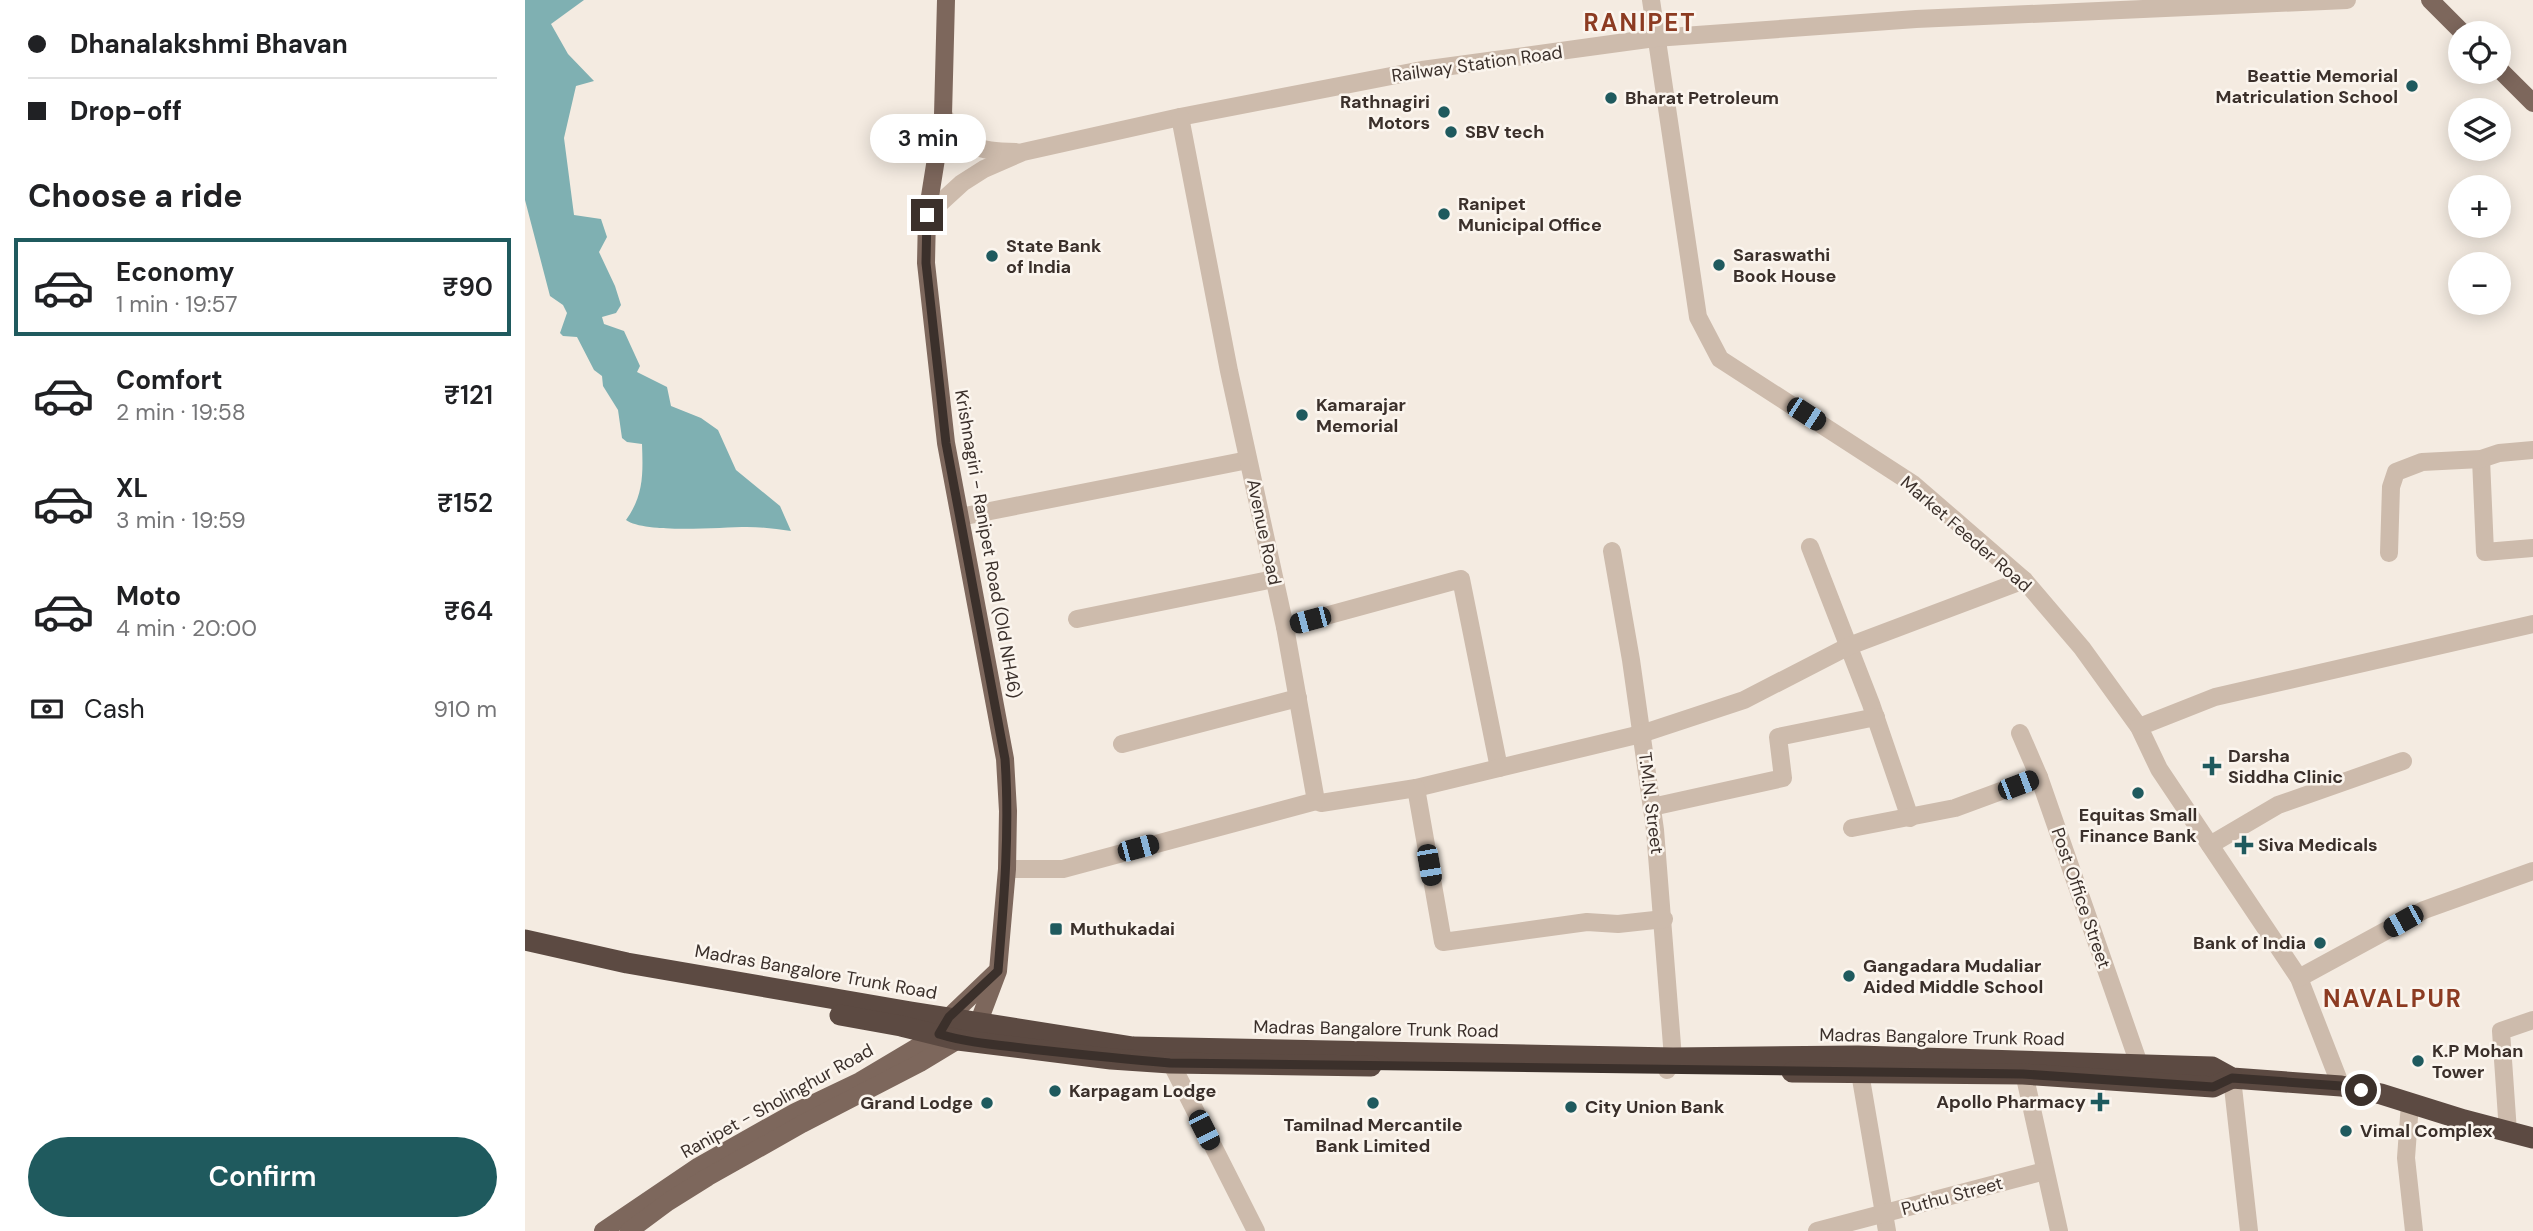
<!DOCTYPE html>
<html lang="en">
<head>
<meta charset="utf-8">
<style>
	body { margin:0; font-family:"DM Sans",sans-serif; background:#f2f2f2; color:#202124; height:100vh; display:flex; flex-direction:column; font-size:26px; white-space:nowrap }
	* { box-sizing:border-box; margin:0 }
	p { font-size:23px; color:#757577 }
	.icon { flex:none; width:38px; height:38px; fill:none; stroke:currentColor; stroke-width:2; stroke-linecap:round; stroke-linejoin:round }
	.map { position:relative; flex:1; overflow:hidden }
	.side { display:flex; flex-direction:column; background:#fff; width:525px }
	.side>* { flex:none }
	.guide { display:grid; align-content:center; height:154px; padding:0 28px; background:#fff }
	.controls { position:absolute; left:1923px; top:21px; display:grid; gap:14px }
	.controls a { display:grid; place-items:center; width:63px; height:63px; border-radius:50%; background:#fff; box-shadow:0 4px 18px #0003; font-size:35px }
	.end { position:absolute; width:32px; height:32px; margin:-16px; border:9px solid #3b302b; background:#fff; box-shadow:0 0 0 4px #fff }
	.from { border-radius:50% }
	.bubble { position:absolute; height:49px; border-radius:24px; background:#fff; box-shadow:0 4px 18px #0003; font-size:23px; font-weight:600; line-height:49px; text-align:center }
	.car { position:absolute; width:21px; height:42px; margin:-21px -10px; border-radius:9px; box-shadow:0 0 5px 2px #0007; background:linear-gradient(#222 24%,#8ab4d8 0 40%,#222 0 76%,#8ab4d8 0 86%,#222 0) }
	.guide b { display:flex; align-items:center; gap:24px; height:66px; font-size:26px }
	.guide b+b { border-top:2px solid #e0e0e0 }
	.guide i { width:18px; height:18px; background:#202124 }
	ul { padding:0; list-style:none }
	li { display:flex; align-items:center; gap:21px; height:98px; margin:0 14px 10px; padding:0 14px; border:4px solid transparent; border-radius:0px }
	li div { flex:1 }
	li b { display:block; font-size:26px }
	li em { font-style:normal; font-weight:600 }
	li.current { border-color:#1f5a5e }
	li>.icon { width:63px; height:63px; stroke-width:1.5 }
	h2 { padding:0 28px; font-size:32px; line-height:84px }
	.pay { display:flex; align-items:center; gap:18px; height:77px; padding:0 28px; font-size:26px }
	.pay p { margin-inline-start:auto }
	.button { display:flex; gap:14px; margin-top:auto; padding:14px 28px }
	.button a { flex:1; height:80px; border-radius:42px; background:#1f5a5e; color:#fff; font-size:28px; font-weight:600; line-height:80px; text-align:center }
	main { display:flex; flex:1; min-height:0 }
	.map>svg:first-child { display:block }
	.water { fill:#7fb0b2 }
	.lines { fill:none; stroke-linecap:round; stroke-linejoin:round }
	.minor { stroke:#cdbbac; stroke-width:18 }
	.major { stroke:#7d675c; stroke-width:18 }
	.highway { stroke:#5c4a42; stroke-width:21 }
	.route { stroke:#3b302b; stroke-width:9 }
	.poi-dot { fill:#1f5a5e; stroke:#fbf5ee; stroke-width:2.5 }
	.labels { text-anchor:middle; stroke-width:5; stroke-linejoin:round; paint-order:stroke }
	.street-label { font-size:18px; fill:#3b302b; stroke:#fbf5ee }
	.poi-label { font-size:18px; font-weight:bold; fill:#3b302b; stroke:#fbf5ee; text-anchor:start }
	.district-label { font-size:24px; font-weight:bold; letter-spacing:2px; fill:#8c3b22; stroke:#fbf5ee }
</style>
</head>
<body>
<main>
<section class="side">
<div class="guide">
<b><i class="from"></i>Dhanalakshmi Bhavan</b>
<b><i></i>Drop-off</b>
</div>
<h2>Choose a ride</h2>
<ul>
<li class="current"><svg class="icon" aria-label="car" viewBox="0 0 24 24"><path d="M5 17H2v-5l4-1 3-4h7l3 4 3 1v5h-3M9 17h6M6 11h13"/><circle cx="7" cy="17" r="2"/><circle cx="17" cy="17" r="2"/></svg><div><b>Economy</b><p>1 min · 19:57</p></div><em>₹90</em></li>
<li><svg class="icon" aria-label="car" viewBox="0 0 24 24"><path d="M5 17H2v-5l4-1 3-4h7l3 4 3 1v5h-3M9 17h6M6 11h13"/><circle cx="7" cy="17" r="2"/><circle cx="17" cy="17" r="2"/></svg><div><b>Comfort</b><p>2 min · 19:58</p></div><em>₹121</em></li>
<li><svg class="icon" aria-label="car" viewBox="0 0 24 24"><path d="M5 17H2v-5l4-1 3-4h7l3 4 3 1v5h-3M9 17h6M6 11h13"/><circle cx="7" cy="17" r="2"/><circle cx="17" cy="17" r="2"/></svg><div><b>XL</b><p>3 min · 19:59</p></div><em>₹152</em></li>
<li><svg class="icon" aria-label="car" viewBox="0 0 24 24"><path d="M5 17H2v-5l4-1 3-4h7l3 4 3 1v5h-3M9 17h6M6 11h13"/><circle cx="7" cy="17" r="2"/><circle cx="17" cy="17" r="2"/></svg><div><b>Moto</b><p>4 min · 20:00</p></div><em>₹64</em></li>
</ul>
<div class="pay"><svg class="icon" aria-label="cash" viewBox="0 0 24 24"><path d="M3 7h18v10H3z"/><circle cx="12" cy="12" r="2"/></svg>Cash<p>910 m</p></div>
<div class="button"><a>Confirm</a></div>
</section>
<div class="map">
<svg width="2008" height="1231" viewBox="0 0 2008 1231">
	<rect width="100%" height="100%" fill="#f4ebe1"/>
	<path class="water" d="M 0,0 L 59,0 L 26,24 L 43,54 L 69,81 L 51,86 L 39,138 L 49,215 L 76,219 L 82,237 L 74,252 L 90,286 L 96,305 L 91,313 L 77,317 L 79,324 L 99,331 L 115,366 L 112,372 L 142,387 L 146,406 L 176,418 L 193,430 L 211,470 L 255,506 L 266,531 C 251,529 237,527 222,527 C 195,527 121,534 101,520 C 119,495 118,473 117,444 L 102,442 L 97,438 L 93,410 L 78,386 L 77,376 L 69,370 L 52,337 L 38,336 L 35,333 L 42,313 L 38,305 L 25,296 L 0,200 Z"/>
	<g class="lines">
		<g class="minor">
			<polyline points="1126,0 1173,317 1195,359 1388,484 1499,580 1557,648 1614,727 1634,769 1774,978 1816,1086"/>
			<path d="M 418,115 C 444,148 449,151 491,152"/>
			<polyline points="402,215 437,183 459,169 498,152 655,117 897,70 1130,38 1391,19 1822,0"/>
			<polyline points="1956,459 1960,552 2008,548"/>
			<polyline points="435,517 723,460"/>
			<polyline points="1285,547 1346,704 1385,818"/>
			<polyline points="1087,551 1106,660 1130,830 1148,1058 1142,1070"/>
			<polyline points="1864,553 1866,487 1871,472 1897,462 1956,459 1974,453 2008,450"/>
			<polyline points="552,619 749,579"/>
			<polyline points="760,627 936,579 974,768"/>
			<polyline points="1614,727 1690,697 2008,624"/>
			<polyline points="1495,733 1514,777 1614,1064"/>
			<polyline points="597,744 773,698"/>
			<polyline points="891,788 1116,734 1219,700 1324,646 1499,580"/>
			<polyline points="791,801 796,803 891,788 918,942 1062,922 1093,924 1139,919"/>
			<polyline points="1127,807 1258,778 1253,737 1351,717"/>
			<polyline points="1327,828 1430,808 1514,777"/>
			<polyline points="1685,845 1753,805 1878,761"/>
			<polyline points="482,869 538,869 791,801 760,627 704,371 655,117"/>
			<polyline points="1774,978 1899,910 2008,871"/>
			<polyline points="641,1053 731,1231"/>
			<polyline points="1497,1064 1534,1231"/>
			<polyline points="1335,1073 1362,1231"/>
			<polyline points="1707,1078 1724,1231"/>
			<polyline points="1885,1103 1881,1158 1889,1231"/>
			<polyline points="1983,1132 1976,1031 2008,1020"/>
			<polyline points="1292,1231 1520,1171"/>
		</g>
		<g class="major">
			<polyline points="1905,0 1938,33"/>
			<polyline points="1974,69 2008,103"/>
			<polyline points="78,1231 174,1166 270,1112 335,1081 414,1034 424,1017 470,973"/>
			<polyline points="104,1231 143,1202 183,1177 277,1124 395,1063 433,1040 453,1024 473,971 482,869 483,811 480,759 421,443 401,263 402,215 418,115 421,0"/>
		</g>
		<g class="highway">
			<polyline points="0,940 102,963 386,1012 608,1047 1148,1058 1333,1056 1687,1067 1707,1078 1816,1086 1856,1094 1939,1120 2008,1138"/>
			<polyline points="315,1015 376,1026 433,1040 586,1059 645,1063 846,1066"/>
			<polyline points="1267,1072 1498,1074 1688,1087 1707,1078"/>
		</g>
	</g>
	<g class="lines">
		<path class="route" d="M 402,215 L 401,263 L 421,443 L 480,759 C 485,830 479,900 473,971 L 424,1017 L 414,1034 C 443,1043 474,1045 505,1049 C 551,1054 598,1059 645,1063 L 1498,1074 L 1688,1087 L 1707,1078 L 1816,1086 L 1836,1090"/>
	</g>
	<g class="poi-dot">
		<circle cx="1887" cy="86" r="7"/>
		<circle cx="1086" cy="98" r="7"/>
		<circle cx="919" cy="112" r="7"/>
		<circle cx="926" cy="132" r="7"/>
		<circle cx="919" cy="214" r="7"/>
		<circle cx="467" cy="256" r="7"/>
		<circle cx="1194" cy="265" r="7"/>
		<circle cx="777" cy="415" r="7"/>
		<path d="M1683.5 755.5h7v7h7v7h-7v7h-7v-7h-7v-7h7z"/>
		<circle cx="1613" cy="793" r="7"/>
		<path d="M1715.5 834.5h7v7h7v7h-7v7h-7v-7h-7v-7h7z"/>
		<rect x="524" y="922" width="14" height="14" rx="3.5"/>
		<circle cx="1795" cy="943" r="7"/>
		<circle cx="1324" cy="976" r="7"/>
		<circle cx="1893" cy="1061" r="7"/>
		<circle cx="530" cy="1091" r="7"/>
		<path d="M1571.5 1091.5h7v7h7v7h-7v7h-7v-7h-7v-7h7z"/>
		<circle cx="462" cy="1103" r="7"/>
		<circle cx="848" cy="1103" r="7"/>
		<circle cx="1046" cy="1107" r="7"/>
		<circle cx="1821" cy="1131" r="7"/>
	</g>
	<g class="labels">
		<g class="street-label">
			<text transform="translate(952 64) rotate(-8)" y="6">Railway Station Road</text>
			<text transform="translate(739 532) rotate(78)" y="6">Avenue Road</text>
			<text transform="translate(1441 534) rotate(41)" y="6">Market Feeder Road</text>
			<text transform="translate(463 544) rotate(80)" y="6">Krishnagiri - Ranipet Road (Old NH46)</text>
			<text transform="translate(1126 803) rotate(83)" y="6">T.M.N. Street</text>
			<text transform="translate(1556 898) rotate(71)" y="6">Post Office Street</text>
			<text transform="translate(291 972) rotate(10)" y="6">Madras Bangalore Trunk Road</text>
			<text transform="translate(851 1029) rotate(1)" y="6">Madras Bangalore Trunk Road</text>
			<text transform="translate(1417 1037) rotate(1)" y="6">Madras Bangalore Trunk Road</text>
			<text transform="translate(252 1101) rotate(-29)" y="6">Ranipet - Sholinghur Road</text>
			<text transform="translate(1427 1196) rotate(-15)" y="6">Puthu Street</text>
		</g>
		<g class="poi-label">
			<text x="1873" y="82" text-anchor="end">Beattie Memorial<tspan x="1873" dy="21">Matriculation School</tspan></text>
			<text x="1100" y="104">Bharat Petroleum</text>
			<text x="905" y="108" text-anchor="end">Rathnagiri<tspan x="905" dy="21">Motors</tspan></text>
			<text x="940" y="138">SBV tech</text>
			<text x="933" y="210">Ranipet<tspan x="933" dy="21">Municipal Office</tspan></text>
			<text x="481" y="252">State Bank<tspan x="481" dy="21">of India</tspan></text>
			<text x="1208" y="261">Saraswathi<tspan x="1208" dy="21">Book House</tspan></text>
			<text x="791" y="411">Kamarajar<tspan x="791" dy="21">Memorial</tspan></text>
			<text x="1703" y="762">Darsha<tspan x="1703" dy="21">Siddha Clinic</tspan></text>
			<text x="1613" y="821" text-anchor="middle">Equitas Small<tspan x="1613" dy="21">Finance Bank</tspan></text>
			<text x="1733" y="851">Siva Medicals</text>
			<text x="545" y="935">Muthukadai</text>
			<text x="1781" y="949" text-anchor="end">Bank of India</text>
			<text x="1338" y="972">Gangadara Mudaliar<tspan x="1338" dy="21">Aided Middle School</tspan></text>
			<text x="1907" y="1057">K.P Mohan<tspan x="1907" dy="21">Tower</tspan></text>
			<text x="544" y="1097">Karpagam Lodge</text>
			<text x="1561" y="1108" text-anchor="end">Apollo Pharmacy</text>
			<text x="448" y="1109" text-anchor="end">Grand Lodge</text>
			<text x="1060" y="1113">City Union Bank</text>
			<text x="848" y="1131" text-anchor="middle">Tamilnad Mercantile<tspan x="848" dy="21">Bank Limited</tspan></text>
			<text x="1835" y="1137">Vimal Complex</text>
		</g>
		<g class="district-label">
			<text x="1115" y="31">RANIPET</text>
			<text x="1868" y="1007">NAVALPUR</text>
		</g>
	</g>
</svg>
<div class="controls">
<a><svg class="icon" aria-label="locate" viewBox="0 0 24 24"><circle cx="12" cy="12" r="6"/><path d="M12 2v4M12 18v4M2 12h4M18 12h4"/></svg></a>
<a><svg class="icon" aria-label="layers" viewBox="0 0 24 24"><path d="M12 4l9 5-9 5-9-5zM3 14l9 5 9-5"/></svg></a>
<a>+</a>
<a>−</a>
</div>
<i class="end from" style="left:1836px;top:1090px"></i>
<i class="end" style="left:402px;top:215px"></i>
<div class="bubble" style="left:345px;top:114px;width:116px">3 min</div>
<i class="car" style="left:1281px;top:414px;rotate:123deg"></i>
<i class="car" style="left:785px;top:620px;rotate:255deg"></i>
<i class="car" style="left:1493px;top:785px;rotate:69deg"></i>
<i class="car" style="left:613px;top:848px;rotate:75deg"></i>
<i class="car" style="left:904px;top:865px;rotate:170deg"></i>
<i class="car" style="left:1878px;top:921px;rotate:241deg"></i>
<i class="car" style="left:679px;top:1130px;rotate:153deg"></i>
</div>
</main>
</body>
</html>
